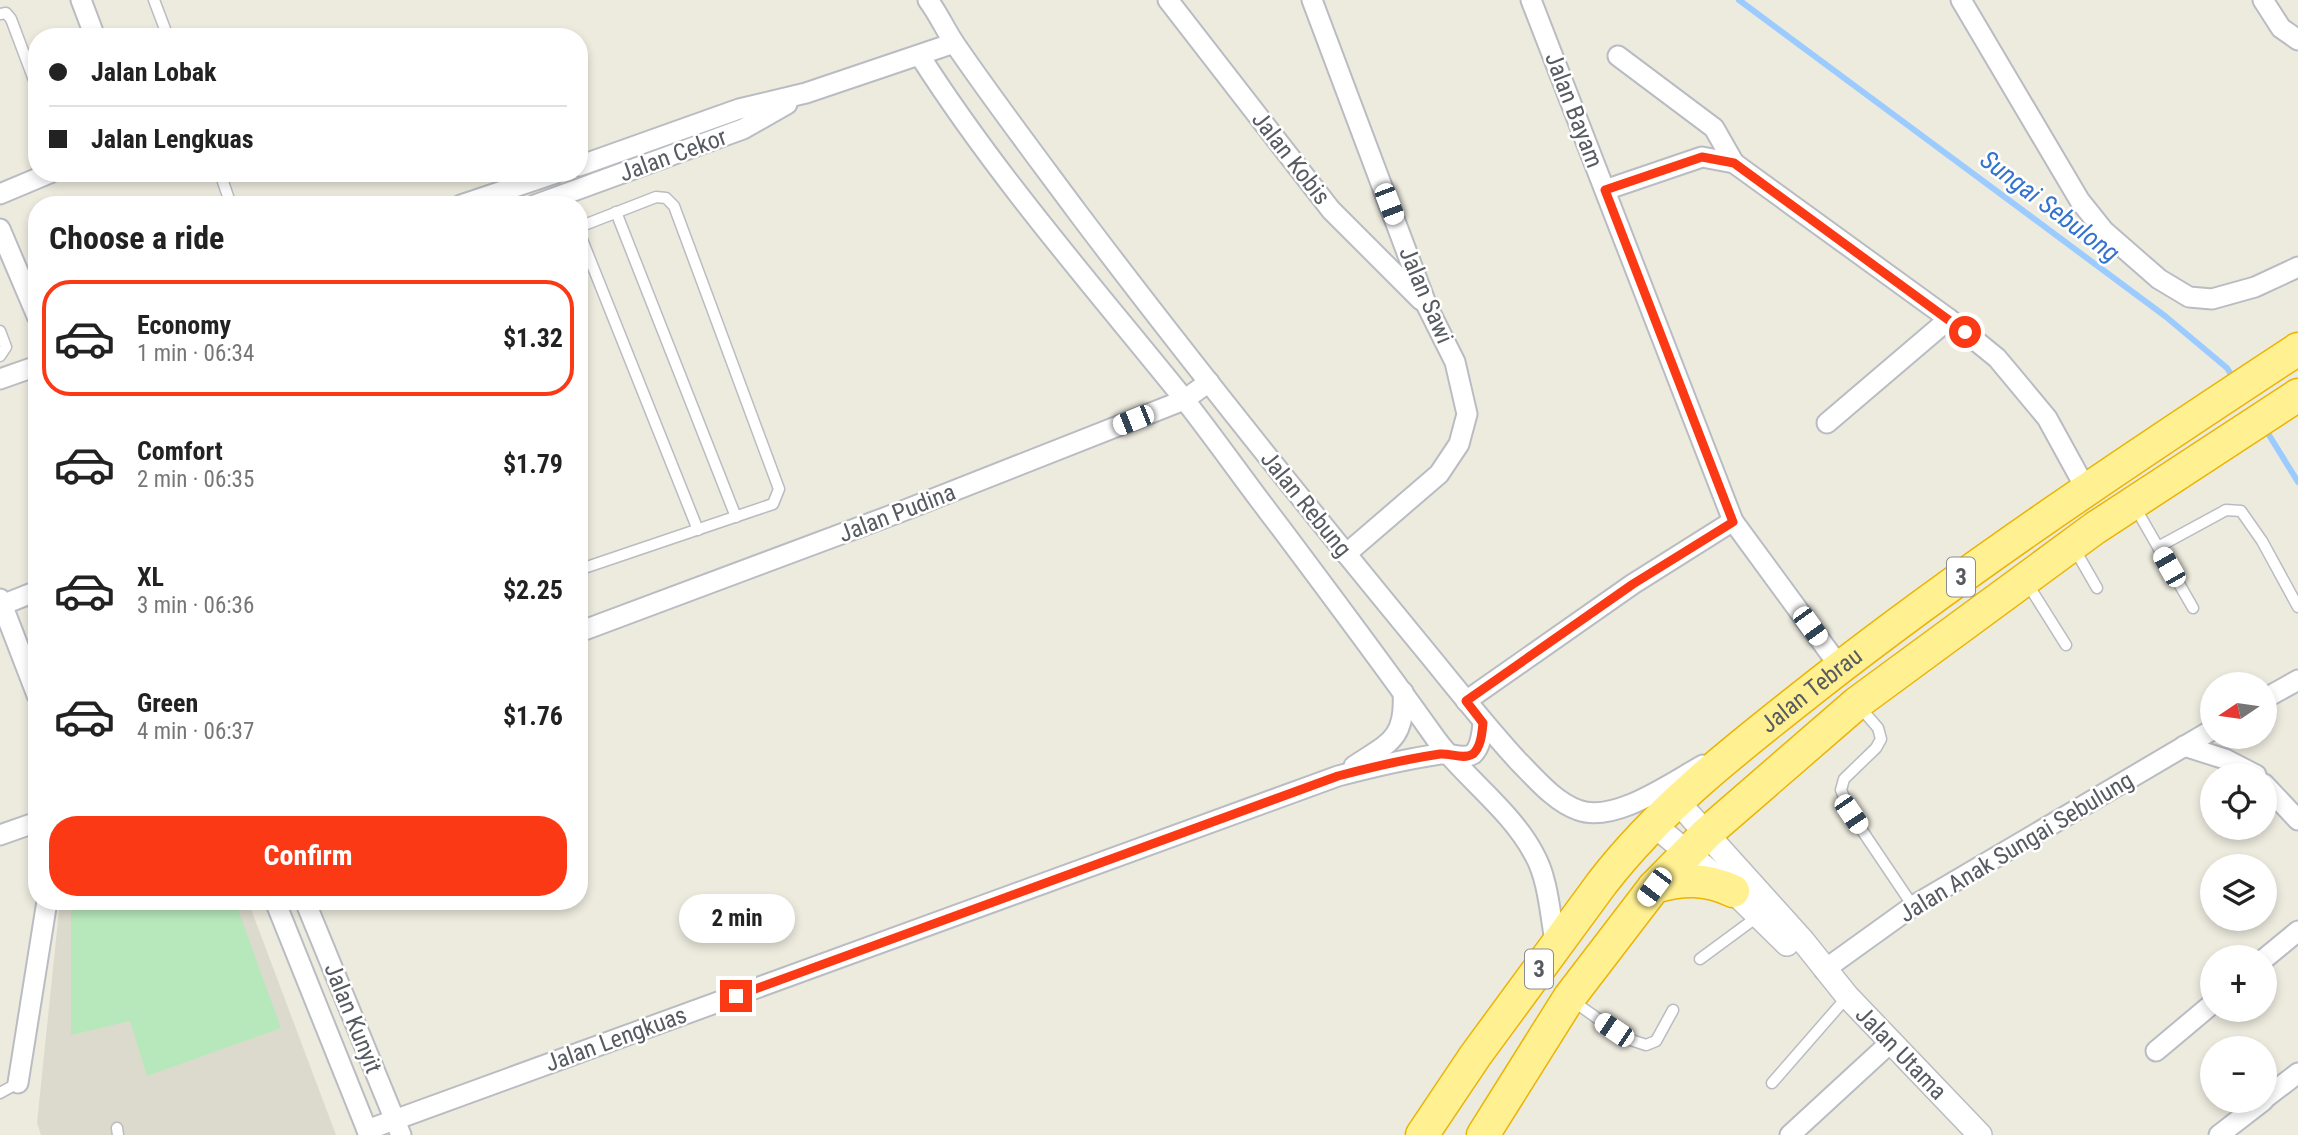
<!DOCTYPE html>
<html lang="en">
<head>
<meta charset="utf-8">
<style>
	body { margin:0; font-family:"Roboto Condensed",sans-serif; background:#f2f2f2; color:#222; height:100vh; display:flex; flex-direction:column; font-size:26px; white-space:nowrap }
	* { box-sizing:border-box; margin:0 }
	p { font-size:23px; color:#767676 }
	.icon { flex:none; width:38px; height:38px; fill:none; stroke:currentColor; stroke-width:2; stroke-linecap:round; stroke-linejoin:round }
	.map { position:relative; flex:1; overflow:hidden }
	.drawer { position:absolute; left:28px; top:196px; width:560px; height:714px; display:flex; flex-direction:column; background:#fff; border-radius:28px; box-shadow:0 4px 10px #0003 }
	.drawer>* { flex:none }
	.banner { position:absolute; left:28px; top:28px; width:560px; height:154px; border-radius:28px; box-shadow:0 4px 10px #0003; display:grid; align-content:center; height:154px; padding:0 21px; background:#fff }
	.needle { width:46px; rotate:257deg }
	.fabs { position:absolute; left:2200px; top:672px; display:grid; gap:14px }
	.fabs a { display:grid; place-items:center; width:77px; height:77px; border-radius:50%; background:#fff; box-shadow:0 4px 10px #0003; font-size:35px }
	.end { position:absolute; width:32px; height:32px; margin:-16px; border:9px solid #fb3915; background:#fff; box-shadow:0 0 0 4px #fff }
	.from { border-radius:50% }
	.bubble { position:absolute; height:49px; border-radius:24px; background:#fff; box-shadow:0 4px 10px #0003; font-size:23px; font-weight:700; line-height:49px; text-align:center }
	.car { position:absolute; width:21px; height:42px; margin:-21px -10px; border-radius:9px; box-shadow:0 0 5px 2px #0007; background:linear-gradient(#fff 24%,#345 0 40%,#fff 0 76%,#345 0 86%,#fff 0) }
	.banner b { display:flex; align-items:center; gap:24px; height:66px; font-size:26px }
	.banner b+b { border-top:2px solid #e0e0e0 }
	.banner i { width:18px; height:18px; background:#222 }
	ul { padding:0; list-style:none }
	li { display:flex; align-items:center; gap:21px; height:116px; margin:0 14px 10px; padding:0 7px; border:4px solid transparent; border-radius:28px }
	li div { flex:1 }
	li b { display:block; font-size:26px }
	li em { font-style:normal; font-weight:700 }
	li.active { border-color:#fb3915 }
	li>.icon { width:63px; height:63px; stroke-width:1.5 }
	h2 { padding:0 21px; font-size:32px; line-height:84px }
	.button { display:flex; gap:14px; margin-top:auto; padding:14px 21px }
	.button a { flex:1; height:80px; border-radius:28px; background:#fb3915; color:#fff; font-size:28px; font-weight:700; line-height:80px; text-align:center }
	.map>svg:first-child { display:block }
	.education { fill:#dcdacd }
	.green { fill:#b7e8bb }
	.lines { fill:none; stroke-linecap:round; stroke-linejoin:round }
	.stream { stroke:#9cccff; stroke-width:6 }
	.service-casing { stroke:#b9bcc2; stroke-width:13 }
	.minor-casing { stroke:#b9bcc2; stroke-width:23 }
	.tertiary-casing { stroke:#b9bcc2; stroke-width:26 }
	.trunk-casing { stroke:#ebb400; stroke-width:35 }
	.service { stroke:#fff; stroke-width:10 }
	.minor { stroke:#fff; stroke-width:19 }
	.tertiary { stroke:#fff; stroke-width:23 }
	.trunk { stroke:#fff092; stroke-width:32 }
	.route { stroke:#fb3915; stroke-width:9 }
	.labels { text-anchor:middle; stroke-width:5; stroke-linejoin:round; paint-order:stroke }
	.shield { fill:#fff; stroke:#898c90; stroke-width:2 }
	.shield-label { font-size:23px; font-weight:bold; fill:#575b61 }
	.street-label { font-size:24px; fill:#575b61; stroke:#fff }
	.water-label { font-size:26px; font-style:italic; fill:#3372ce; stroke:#fff }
</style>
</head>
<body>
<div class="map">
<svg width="2298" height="1135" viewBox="0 0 2298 1135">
	<rect width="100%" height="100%" fill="#edebde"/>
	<polygon class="education" points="60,901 248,901 336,1135 41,1135 37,1123"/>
	<polygon class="green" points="71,901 235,901 281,1028 147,1076 130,1021 71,1035"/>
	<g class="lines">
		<g class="stream">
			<polyline points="1739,0 2165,316 2227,368 2234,379"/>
			<polyline points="2264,427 2298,482"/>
		</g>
		<defs>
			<g id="service">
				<polyline points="154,0 168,37"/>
				<polyline points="0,14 6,13 11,19 37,88"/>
				<polyline points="220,173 231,205"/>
				<polyline points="616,212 736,517"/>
				<polyline points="579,227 656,197 666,198 674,206 779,489 773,504 584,568"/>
				<polyline points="579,232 698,530"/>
				<polyline points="0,331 6,347 0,356"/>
				<polyline points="2135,507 2193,608"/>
				<polyline points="2158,547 2226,510 2241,511 2262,541 2298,607"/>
				<polyline points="2074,548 2097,588"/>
				<polyline points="2027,583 2066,645"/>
				<polyline points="1859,706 1878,728 1881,739 1876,748 1844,779 1841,790 1851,814 1913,906"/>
				<polyline points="1700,959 1757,917"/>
				<polyline points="1573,1001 1625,1038 1646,1045 1656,1041 1673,1010"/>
				<polyline points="1772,1083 1847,997"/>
				<polyline points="0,1093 18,1083"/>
				<polyline points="117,1128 118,1135"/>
			</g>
			<g id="minor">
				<polyline points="81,0 95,37"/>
				<path d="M 928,0 C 940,16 947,34 959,50 C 997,105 1038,159 1078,213 C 1188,359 1304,503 1420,644 C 1453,684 1484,724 1519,762 C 1536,779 1555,802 1578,810 C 1614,824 1672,782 1703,765"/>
				<polyline points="1168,0 1331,210 1421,300"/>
				<polyline points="1312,0 1427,306 1455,362 1467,414 1459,444 1439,474 1346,554"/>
				<polyline points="1531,0 1733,521 1840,667"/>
				<polyline points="1961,0 2080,201 2104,231 2159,279 2189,297 2212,299 2255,287 2298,267"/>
				<polyline points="2263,0 2281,28 2298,40"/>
				<path d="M 920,56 C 996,175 1091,284 1180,394 C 1214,437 1246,483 1280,527 C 1331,595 1382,663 1431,732 C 1461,776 1509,807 1534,854 C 1549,880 1550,917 1556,946"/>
				<polyline points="1618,56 1714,128 1734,163"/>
				<polyline points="579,166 739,109 806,93 954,43"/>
				<polyline points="1605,190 1702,157 1734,163 1949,319 1997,358 2047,418 2086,489"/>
				<polyline points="0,194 50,173"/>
				<polyline points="461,205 556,173"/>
				<polyline points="535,205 743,129 787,104"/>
				<polyline points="0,229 37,316"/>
				<polyline points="0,379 37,366"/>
				<polyline points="1827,423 1949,319"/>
				<polyline points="0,599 37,695"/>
				<polyline points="2,605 37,591"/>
				<polyline points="579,632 900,512 1184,400 1209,382"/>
				<polyline points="2264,699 2298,680"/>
				<polyline points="1466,701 1633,584 1733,521"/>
				<polyline points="2184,746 2225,759 2256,775"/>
				<path d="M 1354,766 C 1389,743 1406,739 1403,692"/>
				<polyline points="2264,784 2298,820"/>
				<polyline points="0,835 37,822"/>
				<polyline points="275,901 369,1135"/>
				<polyline points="305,901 401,1135"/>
				<polyline points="2264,959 2298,931"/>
				<polyline points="1824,970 1913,906 2212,730"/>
				<polyline points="2156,1051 2212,1004"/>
				<polyline points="18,1083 47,901"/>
				<polyline points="2264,1099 2298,1073"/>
				<path d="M 367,1130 L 1338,776 C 1372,767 1406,759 1440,754 C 1451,753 1463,760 1473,754 C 1481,747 1482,733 1483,723"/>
				<polyline points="1790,1135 1890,1043"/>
				<polyline points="2219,1135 2263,1101"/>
			</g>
			<g id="tertiary">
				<polyline points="1676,800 1803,941 1847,996 1980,1135"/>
				<polyline points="1653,824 1733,891 1787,944"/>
			</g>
			<g id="trunk">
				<path d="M 1654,887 C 1683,879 1705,878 1733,891"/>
				<path id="s1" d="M 1422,1135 L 1475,1056 L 1602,883 C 1663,804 1743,744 1820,683 C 1974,563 2135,456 2298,349"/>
				<polyline points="1483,1135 1569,998 1654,887 1707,833 1857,703 2095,528 2298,395"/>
			</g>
		</defs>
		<use href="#service" class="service-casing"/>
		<use href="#minor" class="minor-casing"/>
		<use href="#tertiary" class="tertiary-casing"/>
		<use href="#trunk" class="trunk-casing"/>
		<use href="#service" class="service"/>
		<use href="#minor" class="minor"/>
		<use href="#tertiary" class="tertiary"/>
		<use href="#trunk" class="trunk"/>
	</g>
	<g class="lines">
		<path class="route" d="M 736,996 L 1338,776 C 1372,767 1406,759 1440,754 C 1451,753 1463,760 1473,754 C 1481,747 1482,733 1483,723 L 1466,701 L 1633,584 L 1733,522 L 1605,190 L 1702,157 L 1734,163 L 1965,332"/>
	</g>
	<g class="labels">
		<g class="shield">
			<rect x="1947" y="557.5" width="28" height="39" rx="5"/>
			<rect x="1525" y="949.5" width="28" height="39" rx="5"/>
		</g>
		<g class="shield-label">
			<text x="1961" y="585">3</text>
			<text x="1539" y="977">3</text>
		</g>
		<g class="street-label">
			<text transform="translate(1574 110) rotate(69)" y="8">Jalan Bayam</text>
			<text transform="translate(673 155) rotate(-20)" y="8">Jalan Cekor</text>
			<text transform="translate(1291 158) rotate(52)" y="8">Jalan Kobis</text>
			<text transform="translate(1426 295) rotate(67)" y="8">Jalan Sawi</text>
			<text transform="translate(1306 504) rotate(51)" y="8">Jalan Rebung</text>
			<text transform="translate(897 513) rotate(-21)" y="8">Jalan Pudina</text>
			<text dy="8" stroke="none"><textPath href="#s1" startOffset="595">Jalan Tebrau</textPath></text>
			<text transform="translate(2016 847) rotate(-31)" y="8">Jalan Anak Sungai Sebulung</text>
			<text transform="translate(353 1018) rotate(68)" y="8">Jalan Kunyit</text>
			<text transform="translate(616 1039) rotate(-20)" y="8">Jalan Lengkuas</text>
			<text transform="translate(1901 1053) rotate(46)" y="8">Jalan Utama</text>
		</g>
		<g class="water-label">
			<text transform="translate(2050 206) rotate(37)" y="9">Sungai Sebulong</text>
		</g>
	</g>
</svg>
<div class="fabs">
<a><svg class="needle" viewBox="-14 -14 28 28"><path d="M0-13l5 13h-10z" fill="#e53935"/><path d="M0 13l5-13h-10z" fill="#767676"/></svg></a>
<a><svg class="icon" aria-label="locate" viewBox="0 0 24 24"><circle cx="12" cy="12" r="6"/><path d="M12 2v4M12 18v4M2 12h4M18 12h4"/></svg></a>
<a><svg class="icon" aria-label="layers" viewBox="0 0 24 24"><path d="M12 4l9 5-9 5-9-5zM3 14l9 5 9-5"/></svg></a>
<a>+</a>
<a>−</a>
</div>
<i class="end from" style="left:1965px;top:332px"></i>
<i class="end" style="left:736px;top:996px"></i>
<div class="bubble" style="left:679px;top:894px;width:116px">2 min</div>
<i class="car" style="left:1389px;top:204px;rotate:159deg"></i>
<i class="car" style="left:1133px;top:420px;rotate:248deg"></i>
<i class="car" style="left:2169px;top:567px;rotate:330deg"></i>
<i class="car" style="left:1810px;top:626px;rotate:144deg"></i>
<i class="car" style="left:1851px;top:814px;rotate:146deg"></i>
<i class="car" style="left:1654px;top:887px;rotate:217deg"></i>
<i class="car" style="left:1614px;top:1030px;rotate:304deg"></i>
<div class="banner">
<b><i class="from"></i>Jalan Lobak</b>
<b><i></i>Jalan Lengkuas</b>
</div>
<section class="drawer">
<h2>Choose a ride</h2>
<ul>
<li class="active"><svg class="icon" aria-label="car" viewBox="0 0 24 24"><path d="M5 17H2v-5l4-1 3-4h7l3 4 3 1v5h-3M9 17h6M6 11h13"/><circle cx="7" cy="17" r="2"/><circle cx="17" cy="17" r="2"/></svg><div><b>Economy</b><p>1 min · 06:34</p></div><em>$1.32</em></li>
<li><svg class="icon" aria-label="car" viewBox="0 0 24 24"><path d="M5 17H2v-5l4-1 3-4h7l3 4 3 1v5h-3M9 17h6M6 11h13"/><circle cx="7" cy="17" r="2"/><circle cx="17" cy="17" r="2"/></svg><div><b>Comfort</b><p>2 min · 06:35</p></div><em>$1.79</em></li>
<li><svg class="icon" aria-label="car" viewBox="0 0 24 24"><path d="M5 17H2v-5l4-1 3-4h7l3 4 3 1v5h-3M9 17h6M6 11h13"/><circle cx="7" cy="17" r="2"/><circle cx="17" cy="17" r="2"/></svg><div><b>XL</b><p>3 min · 06:36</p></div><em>$2.25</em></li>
<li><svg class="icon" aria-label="car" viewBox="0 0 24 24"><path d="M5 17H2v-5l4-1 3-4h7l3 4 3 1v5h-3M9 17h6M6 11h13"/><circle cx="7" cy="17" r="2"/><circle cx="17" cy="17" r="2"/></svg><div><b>Green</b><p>4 min · 06:37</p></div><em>$1.76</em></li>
</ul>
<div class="button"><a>Confirm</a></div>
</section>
</div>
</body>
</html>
